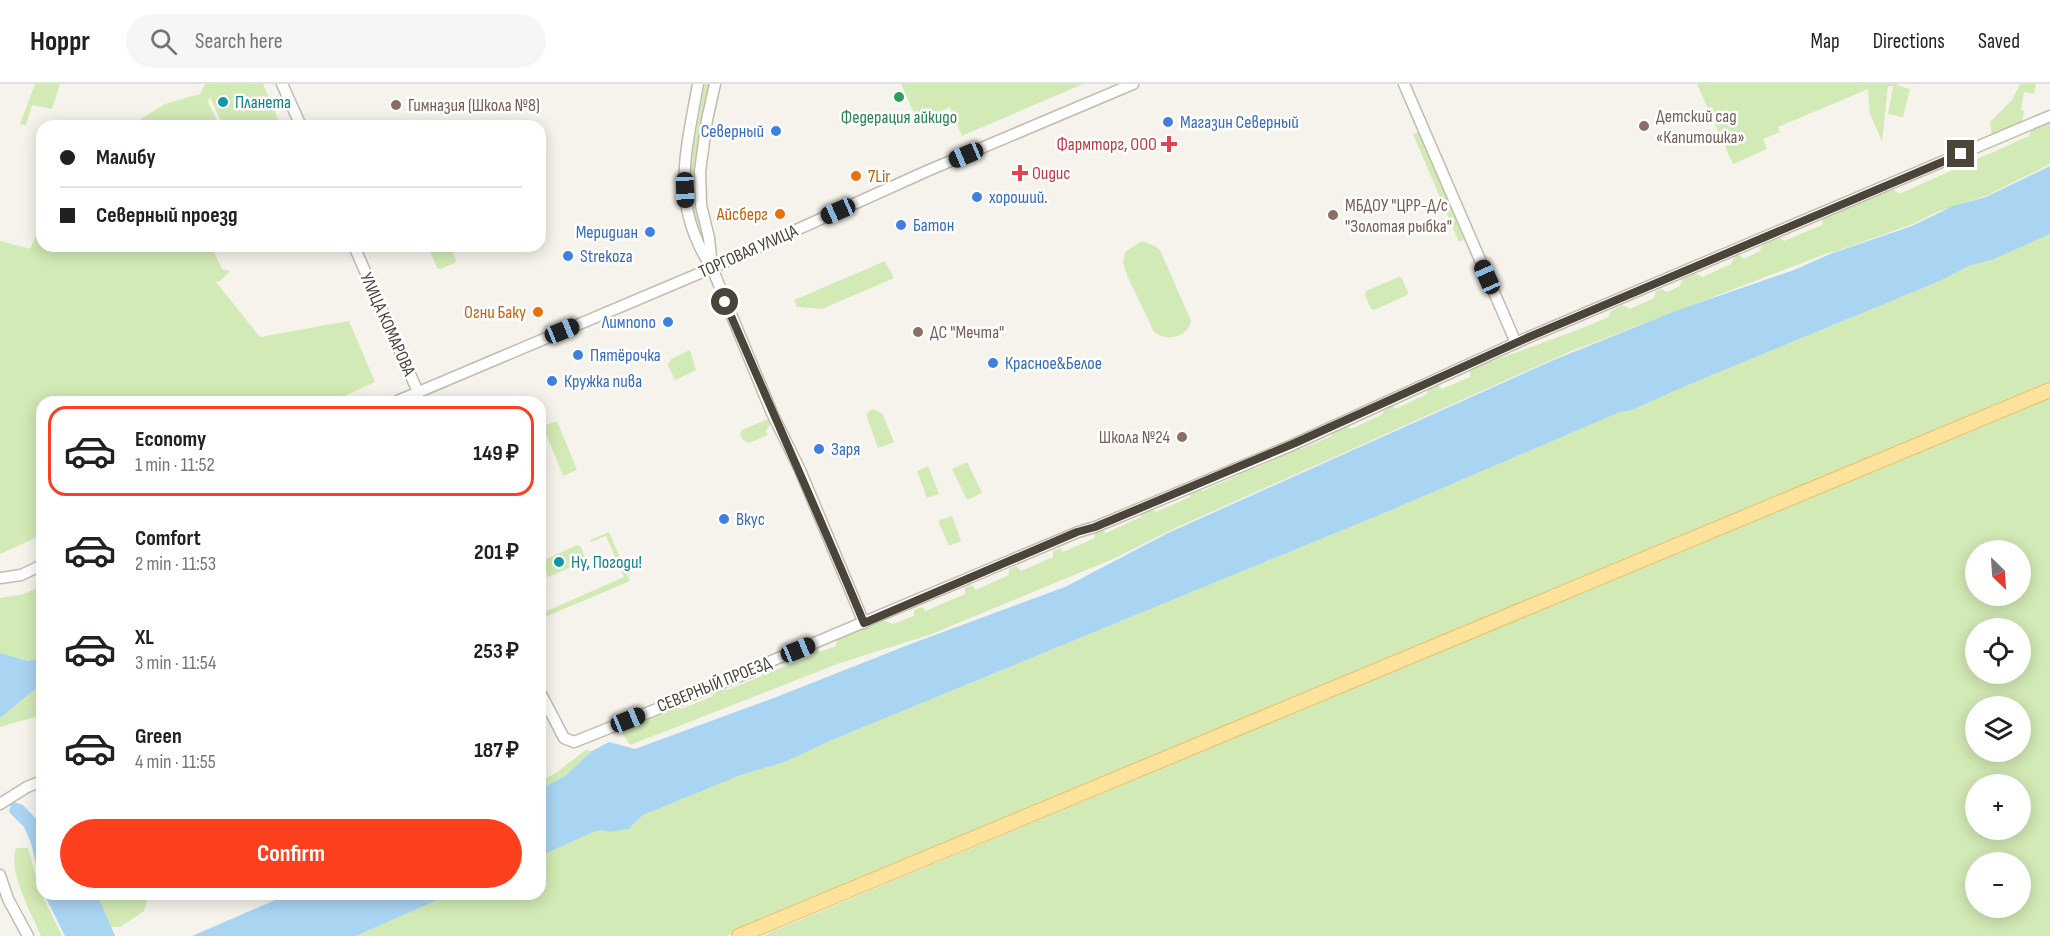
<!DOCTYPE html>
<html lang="en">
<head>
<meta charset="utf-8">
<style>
	body { margin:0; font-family:"Sofia Sans Condensed",sans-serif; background:#f6f6f6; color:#202124; height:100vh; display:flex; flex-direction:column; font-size:22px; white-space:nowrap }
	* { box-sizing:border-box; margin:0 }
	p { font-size:20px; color:#757577 }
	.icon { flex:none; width:33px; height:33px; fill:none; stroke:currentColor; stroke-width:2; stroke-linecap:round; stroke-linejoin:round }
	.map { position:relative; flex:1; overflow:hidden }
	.panel { position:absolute; left:36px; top:312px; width:510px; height:504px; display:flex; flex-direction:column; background:#fff; border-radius:18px; box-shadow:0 3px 15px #0003 }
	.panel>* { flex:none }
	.hud { position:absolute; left:36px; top:36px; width:510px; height:132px; border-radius:18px; box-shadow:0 3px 15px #0003; display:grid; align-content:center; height:132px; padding:0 24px; background:#fff }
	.needle { width:39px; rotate:155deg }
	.fabs { position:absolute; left:1965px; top:456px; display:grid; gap:12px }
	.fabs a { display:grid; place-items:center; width:66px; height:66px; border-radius:50%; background:#fff; box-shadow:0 3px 15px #0003; font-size:30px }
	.end { position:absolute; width:27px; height:27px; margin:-14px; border:8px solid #4b4439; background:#fff; box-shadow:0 0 0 3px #fff }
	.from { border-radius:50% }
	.car { position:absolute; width:18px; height:36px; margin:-18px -9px; border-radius:8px; box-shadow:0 0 4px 2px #0007; background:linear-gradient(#222 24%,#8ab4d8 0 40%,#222 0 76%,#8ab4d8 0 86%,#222 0) }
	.hud b { display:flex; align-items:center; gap:21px; height:57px; font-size:22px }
	.hud b+b { border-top:2px solid #e0e0e0 }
	.hud i { width:15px; height:15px; background:#202124 }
	ul { padding:10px 0 0; list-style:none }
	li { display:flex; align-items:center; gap:18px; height:90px; margin:0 12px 9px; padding:0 12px; border:3px solid transparent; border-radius:18px }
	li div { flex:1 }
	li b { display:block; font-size:22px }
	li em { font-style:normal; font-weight:700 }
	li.selected { border-color:#fc3f1d }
	li>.icon { width:54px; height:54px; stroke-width:1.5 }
	.primary-button { display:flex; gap:12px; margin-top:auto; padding:12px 24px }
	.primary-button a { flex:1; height:69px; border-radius:36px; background:#fc3f1d; color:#fff; font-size:24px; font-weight:700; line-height:69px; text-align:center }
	header { display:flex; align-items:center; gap:36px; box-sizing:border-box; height:84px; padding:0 30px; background:#fff; border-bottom:2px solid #e0e0e0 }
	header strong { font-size:28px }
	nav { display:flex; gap:33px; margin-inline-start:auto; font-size:21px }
	.search { width:420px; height:54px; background:#f6f6f6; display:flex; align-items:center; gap:15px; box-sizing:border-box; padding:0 21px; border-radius:33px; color:#757577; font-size:22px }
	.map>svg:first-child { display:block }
	.green { fill:#d2eab5; fill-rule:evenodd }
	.water { fill:#a9d4f2 }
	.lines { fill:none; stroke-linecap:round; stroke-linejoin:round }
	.minor-casing { stroke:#c2bbae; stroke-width:13 }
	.major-casing { stroke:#e6c16a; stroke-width:16 }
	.minor { stroke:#fff; stroke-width:10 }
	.major { stroke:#ffe39c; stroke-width:14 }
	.route { stroke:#4b4439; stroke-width:8 }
	.leisure-dot { fill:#2e9e5b; stroke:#fff; stroke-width:2 }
	.culture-dot { fill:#0f9aa8; stroke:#fff; stroke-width:2 }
	.education-dot { fill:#8d6e63; stroke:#fff; stroke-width:2 }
	.shop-dot { fill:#3f7fe0; stroke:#fff; stroke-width:2 }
	.health-dot { fill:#e0444e; stroke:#fff; stroke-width:2 }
	.food-dot { fill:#e8710a; stroke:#fff; stroke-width:2 }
	.labels { text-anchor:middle; stroke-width:5; stroke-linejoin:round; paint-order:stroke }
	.culture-label { font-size:18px; fill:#0d838f; stroke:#fff; text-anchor:start }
	.education-label { font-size:18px; fill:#785e54; stroke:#fff; text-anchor:start }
	.leisure-label { font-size:18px; fill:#27864d; stroke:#fff }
	.shop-label { font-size:18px; fill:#366cbe; stroke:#fff; text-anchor:start }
	.health-label { font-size:18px; fill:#be3a42; stroke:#fff; text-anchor:end }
	.food-label { font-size:18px; fill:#c56008; stroke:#fff; text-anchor:end }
	.street-label { font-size:18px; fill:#4b4439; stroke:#fff }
</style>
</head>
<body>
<header>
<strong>Hoppr</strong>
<div class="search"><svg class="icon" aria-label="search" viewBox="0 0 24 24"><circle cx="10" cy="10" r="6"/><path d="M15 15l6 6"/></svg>Search here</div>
<nav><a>Map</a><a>Directions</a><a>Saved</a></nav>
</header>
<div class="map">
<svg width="2050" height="852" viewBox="0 0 2050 852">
	<rect width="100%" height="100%" fill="#f6f3ec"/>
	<g class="green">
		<polygon points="35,0 60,0 52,25 32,21 26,41 20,40"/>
		<polygon points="205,0 263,0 281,42 223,42 210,13 208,18 220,42 129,42 165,20 200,10"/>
		<path d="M 705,0 L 712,0 C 698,56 681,105 707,161 L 702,162 L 690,121 L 690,80 Z"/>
		<polygon points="901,0 1083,0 962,52 950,23 918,38"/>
		<polygon points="1697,0 1900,0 1896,1 1910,5 1903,33 1888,30 1893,2 1888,2 1882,57 1870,30 1868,5 1778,43 1780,48 1763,55 1767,65 1733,80"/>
		<polygon points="2020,0 2036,0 2034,10 2024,8 2021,25 2024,27 2022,39 1992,52 1990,38 2012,16"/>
		<polygon points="2050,37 2050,80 1988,111 1937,128 1913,140 1834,168 1831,168 1569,268 1171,446 1113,475 929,551 840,579 630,661 620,645 674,622 681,625 713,612 715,605 721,603 727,606 762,592 763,585 766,584 773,587 812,572 813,565 816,564 820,568 836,562 837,555 883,536 893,540 914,532 914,526 922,523 926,527 965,510 965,503 972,501 976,506 1009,491 1009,485 1016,482 1021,487 1053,473 1053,467 1060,464 1063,468 1095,454 1094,448 1102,445 1106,449 1141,433 1141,428 1151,424 1156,428 1190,413 1190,407 1198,404 1202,407 1239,391 1239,385 1249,381 1254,385 1280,373 1280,368 1297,360 1301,365 1332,352 1333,346 1346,340 1351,345 1383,330 1384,323 1391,320 1395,325 1427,310 1428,304 1437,300 1442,305 1470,293 1470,285 1575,247 1609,233 1610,228 1622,221 1630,225 1654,214 1656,207 1662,205 1667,208 1680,202 1682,195 1695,189 1703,193 1731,180 1735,172 1739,171 1744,175 1760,167 1762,161 1779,153 1784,157 1822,141 1823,134 1893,105 1899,110 2029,52 2032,45"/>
		<polygon points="1419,48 1464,156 1459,158 1413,50"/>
		<polygon points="42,148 42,162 211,162 222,185 230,187 220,197 216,198 260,253 349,237 375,298 331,318 42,318 42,451 0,470 0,157 30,165 37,149"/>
		<polygon points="2050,150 2050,301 726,852 356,852 451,810 540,810 540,772 596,747 602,746 610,748 628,745 643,731 741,691 785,678 832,656 1389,427 1620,328 1632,326 1688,301 1940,197 1969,182 1994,175"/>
		<path d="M 1142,157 L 1155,162 L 1160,166 L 1191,237 C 1187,254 1166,258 1154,248 L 1127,191 L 1123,178 L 1125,168 Z"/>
		<polygon points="428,162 450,162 456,176 455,179 440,185 437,184"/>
		<polygon points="885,177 894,194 822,225 797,223 794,216"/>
		<polygon points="1399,193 1402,194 1408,209 1407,211 1374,226 1371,225 1365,211 1366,207"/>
		<polygon points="690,266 696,286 675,296 668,281 671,275"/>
		<path d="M 2050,312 L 2050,852 L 762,852 ZM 1976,466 L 2020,466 L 2020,512 L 1976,512 ZM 1976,544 L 2020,544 L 2020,590 L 1976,590 ZM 1976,622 L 2020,622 L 2020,668 L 1976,668 ZM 1976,700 L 2020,700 L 2020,746 L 1976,746 ZM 1976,778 L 2020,778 L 2020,824 L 1976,824 Z"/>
		<polygon points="872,325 882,329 894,358 878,364 866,330"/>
		<polygon points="768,335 773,336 766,347 768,351 749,359 743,356 740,350 742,346"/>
		<polygon points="557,337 577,386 563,392 543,342"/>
		<polygon points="967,378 982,409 967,416 952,385"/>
		<polygon points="928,382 939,410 927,414 917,387"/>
		<polygon points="952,432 961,457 949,462 938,437"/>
		<polygon points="609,448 630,497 540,535 540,530 624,493 606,452 591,458 590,456"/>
		<polygon points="577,461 581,463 586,477 548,493 542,477"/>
		<polygon points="42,502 42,573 28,577 0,569 0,514 23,510"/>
		<polygon points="42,602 42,631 0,643 0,634 38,603"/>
		<polygon points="586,666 592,667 565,692 540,705 540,697 554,690"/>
		<path d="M 16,764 L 28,764 L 40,807 L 62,852 L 41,852 C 31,828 8,789 16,764 Z"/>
		<polygon points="97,810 149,810 144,827 120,843 111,843"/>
	</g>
	<g class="water">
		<polygon points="2050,82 2050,150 1994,175 1969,182 1940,197 1688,301 1632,326 1620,328 1389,427 832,656 785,678 741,691 643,731 628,745 610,748 602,746 596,747 540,772 540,705 565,692 592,667 609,658 635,665 779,612 908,561 1065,503 1168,449 1556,275 1678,226 1794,186 1830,170 1912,142 1953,122 1986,113"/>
		<polygon points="0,569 28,577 42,573 42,602 38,603 0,634"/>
		<polygon points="14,718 23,721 42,741 42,806 31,759 24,743 9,728 11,720"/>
		<polygon points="44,810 97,810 115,852 65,852"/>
		<polygon points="289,810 451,810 356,852 192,852"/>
	</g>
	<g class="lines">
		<defs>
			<g id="minor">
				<polyline points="282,0 301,42"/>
				<path d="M 698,0 C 686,69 670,118 710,181"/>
				<polyline points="715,0 707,36 700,87 701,121 709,154 712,184 772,329 800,386 864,539"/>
				<polyline points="1404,0 1516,259"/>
				<polyline points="354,162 418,308 413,318"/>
				<polyline points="395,318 712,184 927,87 1133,0"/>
				<polyline points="0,494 21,491 42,481"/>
				<polyline points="540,608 564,654 574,658 750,588 769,578 1078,448 1095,443 1290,362 1529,253 2050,32"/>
				<polyline points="0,720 27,703 42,697"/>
				<polyline points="0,791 8,815 28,852"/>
			</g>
			<polyline id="major" points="739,852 2050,306"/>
		</defs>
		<use href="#minor" class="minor-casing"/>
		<use href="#major" class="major-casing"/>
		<use href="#minor" class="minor"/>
		<use href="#major" class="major"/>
	</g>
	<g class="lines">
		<path class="route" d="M 725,218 C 771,325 819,431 864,539 L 1077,448 L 1095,443 L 1295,359 L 1529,253 L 1961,70"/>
	</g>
	<circle class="leisure-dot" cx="899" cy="13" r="6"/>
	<g class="culture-dot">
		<circle cx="223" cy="18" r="6"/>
		<circle cx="559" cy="478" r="6"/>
	</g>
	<g class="education-dot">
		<circle cx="396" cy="21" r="6"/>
		<circle cx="1644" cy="42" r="6"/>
		<circle cx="1333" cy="131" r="6"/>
		<circle cx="918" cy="248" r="6"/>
		<circle cx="1182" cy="353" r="6"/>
	</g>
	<g class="shop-dot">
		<circle cx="1168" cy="38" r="6"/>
		<circle cx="776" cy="47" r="6"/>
		<circle cx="977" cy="113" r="6"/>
		<circle cx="901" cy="141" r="6"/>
		<circle cx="650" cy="148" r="6"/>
		<circle cx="568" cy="172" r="6"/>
		<circle cx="668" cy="238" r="6"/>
		<circle cx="578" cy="271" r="6"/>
		<circle cx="993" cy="279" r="6"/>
		<circle cx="552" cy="297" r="6"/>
		<circle cx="819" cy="365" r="6"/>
		<circle cx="724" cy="435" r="6"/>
	</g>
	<g class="health-dot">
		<path d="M1166 51h6v6h6v6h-6v6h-6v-6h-6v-6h6z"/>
		<path d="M1017 80h6v6h6v6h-6v6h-6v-6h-6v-6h6z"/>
	</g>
	<g class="food-dot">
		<circle cx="856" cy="92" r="6"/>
		<circle cx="780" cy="130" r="6"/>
		<circle cx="538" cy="228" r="6"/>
	</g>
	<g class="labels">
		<g class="culture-label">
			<text x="235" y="24">Планета</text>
			<text x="571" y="484">Ну, Погоди!</text>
		</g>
		<g class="education-label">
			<text x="408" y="27">Гимназия (Школа №8)</text>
			<text x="1656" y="38">Детский сад<tspan x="1656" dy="21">«Капитошка»</tspan></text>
			<text x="1345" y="127">МБДОУ "ЦРР-Д/с<tspan x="1345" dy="21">"Золотая рыбка"</tspan></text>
			<text x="930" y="254">ДС "Мечта"</text>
			<text x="1170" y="359" text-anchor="end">Школа №24</text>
		</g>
		<g class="leisure-label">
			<text x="899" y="39">Федерация айкидо</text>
		</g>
		<g class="shop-label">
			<text x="1180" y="44">Магазин Северный</text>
			<text x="764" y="53" text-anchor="end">Северный</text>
			<text x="989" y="119">хороший.</text>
			<text x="913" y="147">Батон</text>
			<text x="638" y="154" text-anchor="end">Меридиан</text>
			<text x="580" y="178">Strekoza</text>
			<text x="656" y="244" text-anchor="end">Лимпопо</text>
			<text x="590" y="277">Пятёрочка</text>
			<text x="1005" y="285">Красное&amp;Белое</text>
			<text x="564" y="303">Кружка пива</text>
			<text x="831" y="371">Заря</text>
			<text x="736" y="441">Вкус</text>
		</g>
		<g class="health-label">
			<text x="1157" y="66">Фармторг, ООО</text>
			<text x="1032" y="95" text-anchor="start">Оидис</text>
		</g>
		<g class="food-label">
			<text x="868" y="98" text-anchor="start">7Lir</text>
			<text x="768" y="136">Айсберг</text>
			<text x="526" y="234">Огни Баку</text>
		</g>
		<g class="street-label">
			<text transform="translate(748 167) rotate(-24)" y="6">ТОРГОВАЯ УЛИЦА</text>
			<text transform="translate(388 240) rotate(66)" y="6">УЛИЦА КОМАРОВА</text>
			<text transform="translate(714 600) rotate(-22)" y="6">СЕВЕРНЫЙ ПРОЕЗД</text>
		</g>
	</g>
</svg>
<div class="fabs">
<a><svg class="needle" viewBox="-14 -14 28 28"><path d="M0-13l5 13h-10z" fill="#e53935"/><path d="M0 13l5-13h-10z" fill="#757577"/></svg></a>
<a><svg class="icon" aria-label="locate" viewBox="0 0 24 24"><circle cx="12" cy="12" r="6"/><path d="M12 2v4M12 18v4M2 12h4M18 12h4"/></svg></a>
<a><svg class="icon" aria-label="layers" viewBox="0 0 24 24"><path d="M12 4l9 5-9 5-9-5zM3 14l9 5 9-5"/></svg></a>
<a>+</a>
<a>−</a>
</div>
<i class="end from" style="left:725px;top:218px"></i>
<i class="end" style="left:1961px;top:70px"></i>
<i class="car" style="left:966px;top:71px;rotate:247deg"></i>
<i class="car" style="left:685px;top:106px;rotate:178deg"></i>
<i class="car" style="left:838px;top:127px;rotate:246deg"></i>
<i class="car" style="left:1487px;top:193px;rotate:336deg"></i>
<i class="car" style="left:562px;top:247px;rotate:68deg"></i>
<i class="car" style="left:798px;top:566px;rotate:68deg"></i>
<i class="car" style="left:628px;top:636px;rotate:68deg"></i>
<div class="hud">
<b><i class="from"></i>Малибу</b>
<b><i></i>Северный проезд</b>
</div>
<section class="panel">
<ul>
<li class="selected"><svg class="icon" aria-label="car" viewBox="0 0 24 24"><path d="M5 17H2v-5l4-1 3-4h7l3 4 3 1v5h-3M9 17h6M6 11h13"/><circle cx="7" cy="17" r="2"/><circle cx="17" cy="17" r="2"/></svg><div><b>Economy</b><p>1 min · 11:52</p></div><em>149 ₽</em></li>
<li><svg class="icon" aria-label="car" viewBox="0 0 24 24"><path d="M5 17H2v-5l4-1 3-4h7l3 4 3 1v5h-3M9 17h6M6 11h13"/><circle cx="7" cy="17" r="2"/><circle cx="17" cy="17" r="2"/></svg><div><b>Comfort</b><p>2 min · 11:53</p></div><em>201 ₽</em></li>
<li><svg class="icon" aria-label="car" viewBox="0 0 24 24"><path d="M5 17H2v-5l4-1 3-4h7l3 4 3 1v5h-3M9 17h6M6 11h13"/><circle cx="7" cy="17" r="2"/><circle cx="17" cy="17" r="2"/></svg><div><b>XL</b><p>3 min · 11:54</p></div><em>253 ₽</em></li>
<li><svg class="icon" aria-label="car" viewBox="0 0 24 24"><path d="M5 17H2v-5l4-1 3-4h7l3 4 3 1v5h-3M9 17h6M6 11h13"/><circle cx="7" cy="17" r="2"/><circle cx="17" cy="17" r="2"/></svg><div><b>Green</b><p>4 min · 11:55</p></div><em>187 ₽</em></li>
</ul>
<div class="primary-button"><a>Confirm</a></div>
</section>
</div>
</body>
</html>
